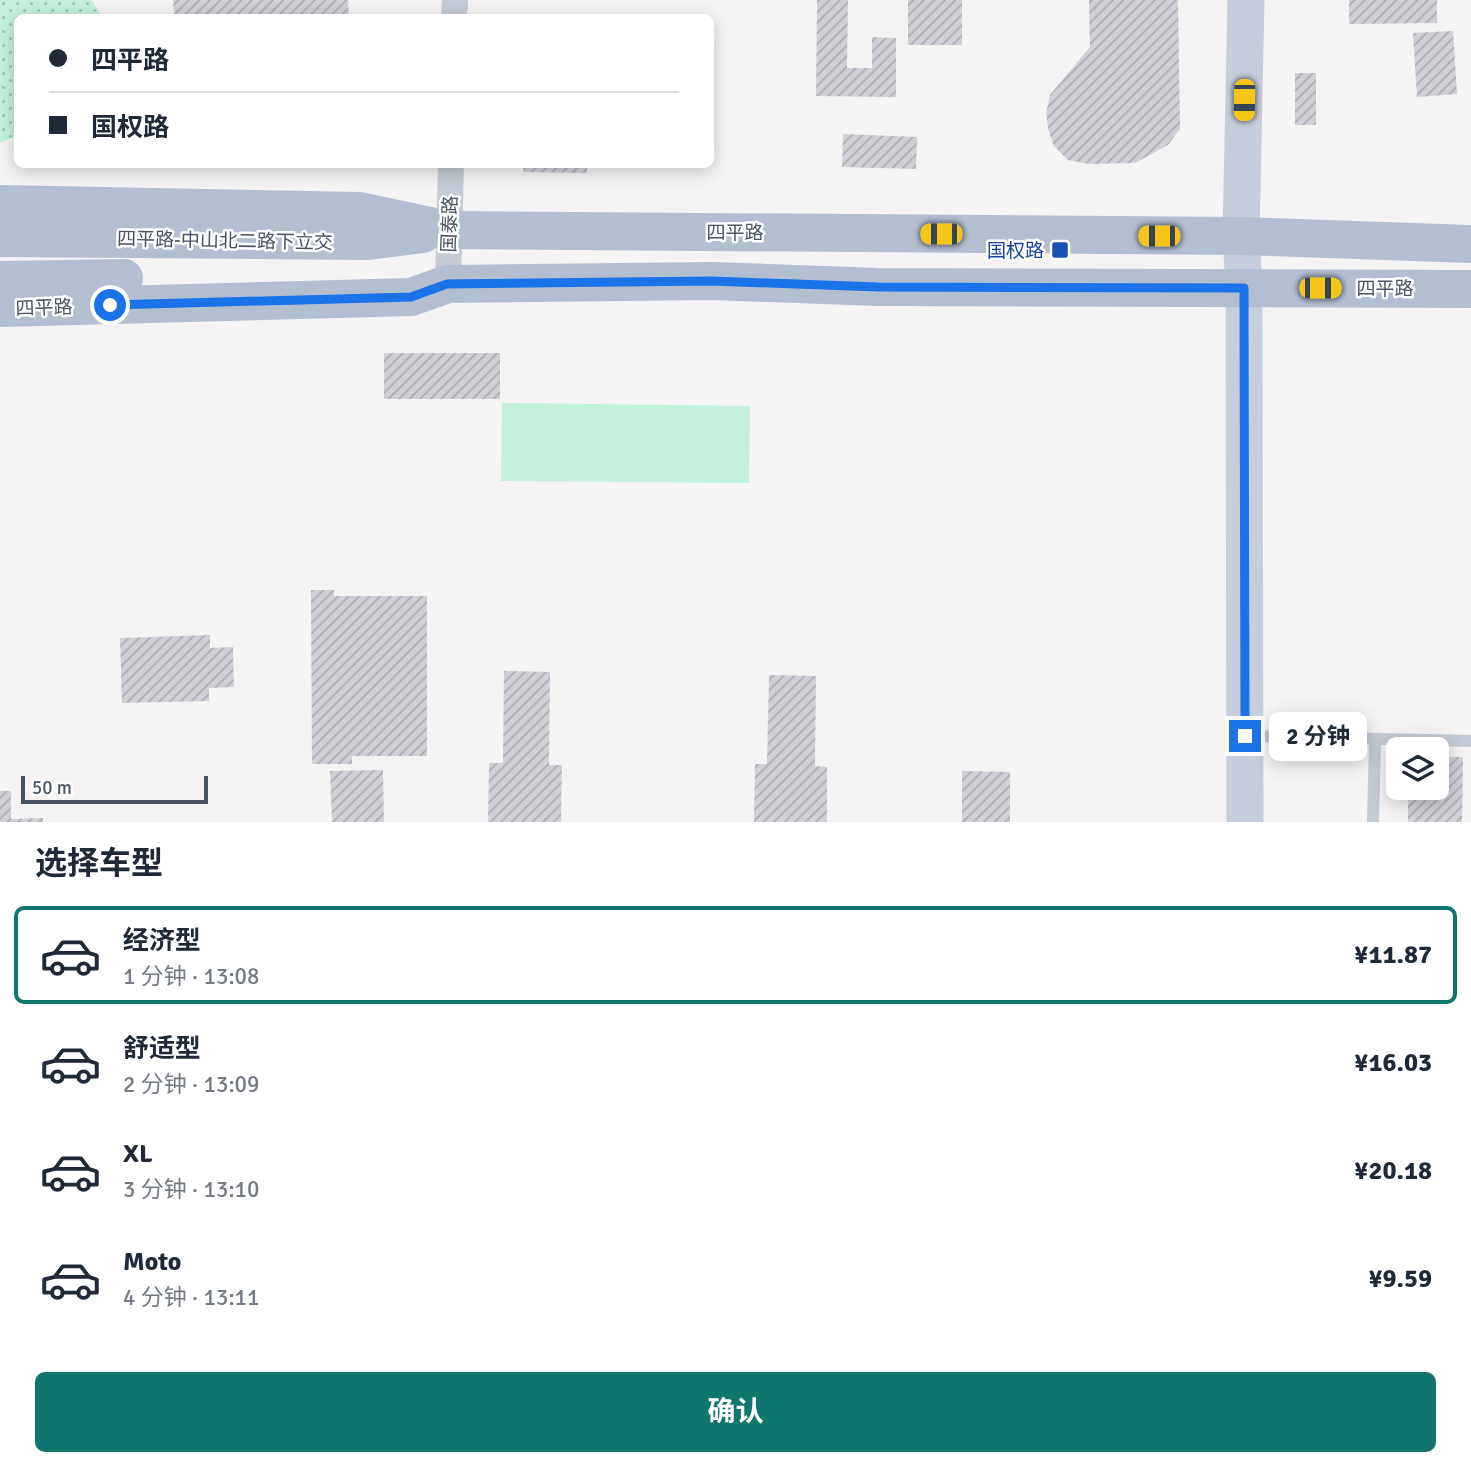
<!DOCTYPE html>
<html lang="zh">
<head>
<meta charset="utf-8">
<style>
	body { margin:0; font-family:Signika,"Noto Sans SC",sans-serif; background:#f6f6f7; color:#1f2937; height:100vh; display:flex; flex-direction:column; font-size:26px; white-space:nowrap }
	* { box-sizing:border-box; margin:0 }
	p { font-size:23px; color:#747a83 }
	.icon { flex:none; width:38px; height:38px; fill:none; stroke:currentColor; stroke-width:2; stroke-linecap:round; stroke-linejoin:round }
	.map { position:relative; height:822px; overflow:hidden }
	.panel { display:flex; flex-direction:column; background:#fff; flex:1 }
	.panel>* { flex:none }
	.hud { position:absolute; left:14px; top:14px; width:700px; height:154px; border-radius:10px; box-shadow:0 4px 18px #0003; display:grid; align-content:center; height:154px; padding:0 35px; background:#fff }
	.controls { position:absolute; left:1386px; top:737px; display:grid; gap:14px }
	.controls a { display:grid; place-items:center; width:63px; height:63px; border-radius:10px; background:#fff; box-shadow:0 4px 18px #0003; font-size:35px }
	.scale { position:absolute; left:21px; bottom:18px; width:187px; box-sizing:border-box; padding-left:7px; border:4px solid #4a5361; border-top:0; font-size:19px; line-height:24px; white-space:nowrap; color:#4a5361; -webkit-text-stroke:5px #fff; paint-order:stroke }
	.end { position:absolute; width:32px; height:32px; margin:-16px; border:9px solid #1a73e8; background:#fff; box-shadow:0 0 0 4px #fff }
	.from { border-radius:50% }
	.bubble { position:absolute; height:49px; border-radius:10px; background:#fff; box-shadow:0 4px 18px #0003; font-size:23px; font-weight:700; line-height:49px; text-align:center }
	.car { position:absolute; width:21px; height:42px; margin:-21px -10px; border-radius:9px; box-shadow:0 0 5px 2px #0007; background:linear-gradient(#f5c518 24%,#345 0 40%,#f5c518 0 76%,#345 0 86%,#f5c518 0) }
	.hud b { display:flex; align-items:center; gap:24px; height:66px; font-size:26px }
	.hud b+b { border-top:2px solid #e0e1e3 }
	.hud i { width:18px; height:18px; background:#1f2937 }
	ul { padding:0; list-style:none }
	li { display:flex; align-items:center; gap:21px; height:98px; margin:0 14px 10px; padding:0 21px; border:4px solid transparent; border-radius:10px }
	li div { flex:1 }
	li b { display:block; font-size:26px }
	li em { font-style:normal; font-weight:700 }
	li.on { border-color:#0f766e }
	li>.icon { width:63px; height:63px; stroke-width:1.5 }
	h2 { padding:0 35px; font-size:32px; line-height:84px }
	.primary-button { display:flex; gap:14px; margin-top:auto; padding:14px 35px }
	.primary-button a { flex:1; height:80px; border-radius:10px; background:#0f766e; color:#fff; font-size:28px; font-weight:700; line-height:80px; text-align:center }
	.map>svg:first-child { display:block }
	.green { fill:url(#green-dots) }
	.pitch { fill:#c3f1dc }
	.building { fill:url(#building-hatch) }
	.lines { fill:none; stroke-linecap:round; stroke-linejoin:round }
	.lane { stroke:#c4cbd4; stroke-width:12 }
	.street { stroke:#c4cbd4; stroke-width:26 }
	.secondary { stroke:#c6cddb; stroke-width:37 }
	.primary { stroke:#b3bed1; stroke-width:38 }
	.route { stroke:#1a73e8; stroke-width:9 }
	.transit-dot { fill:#1a4fb4; stroke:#fff; stroke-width:2.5 }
	.labels { text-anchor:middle; stroke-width:5; stroke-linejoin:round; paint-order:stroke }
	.street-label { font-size:19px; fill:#4a5361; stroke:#fff }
	.transit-label { font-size:19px; fill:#164399; stroke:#fff; text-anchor:end }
</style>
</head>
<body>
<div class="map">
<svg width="1471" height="822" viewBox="0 0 1471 822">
	<defs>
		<pattern id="green-dots" width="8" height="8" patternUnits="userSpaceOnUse" patternTransform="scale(1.75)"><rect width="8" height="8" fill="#c3f1dc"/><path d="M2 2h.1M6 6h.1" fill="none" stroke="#a0c6b6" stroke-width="1.8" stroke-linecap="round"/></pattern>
		<pattern id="building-hatch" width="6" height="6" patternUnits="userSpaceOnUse" patternTransform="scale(1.75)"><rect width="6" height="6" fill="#cfd1d7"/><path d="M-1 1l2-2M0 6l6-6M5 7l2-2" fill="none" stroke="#aaacb2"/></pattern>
	</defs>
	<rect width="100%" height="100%" fill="#f5f3f3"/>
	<polygon class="green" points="0,0 92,0 102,17 18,18 17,135 0,143"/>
	<polygon class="pitch" points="502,403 750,406 749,483 501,481"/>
	<g class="building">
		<polygon points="173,0 348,0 349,18 174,18"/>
		<polygon points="817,0 848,0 847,68 872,68 872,37 896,38 896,97 816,96"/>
		<rect x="908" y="0" width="54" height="45"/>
		<polygon points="1089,0 1178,0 1180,129 1168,145 1135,163 1089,164 1068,160 1054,146 1049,132 1046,114 1050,95 1090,47"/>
		<polygon points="1349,0 1437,0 1437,23 1349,24"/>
		<polygon points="1453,31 1457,94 1417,97 1413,33"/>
		<rect x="1295" y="73" width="21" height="52"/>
		<polygon points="843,134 917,137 916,169 842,167"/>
		<polygon points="524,164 587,164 587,173 523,172"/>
		<rect x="384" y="353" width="116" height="46"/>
		<polygon points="311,590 334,590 334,596 427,596 427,756 352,756 352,764 312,764"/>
		<polygon points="210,635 210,648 233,647 234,687 209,688 209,701 122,703 120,638"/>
		<polygon points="504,671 550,672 549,765 562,765 561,822 488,822 489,763 503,763"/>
		<polygon points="769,675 816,676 815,766 827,767 827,822 754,822 755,764 767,764"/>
		<polygon points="1437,757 1463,757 1462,822 1408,822 1408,788 1437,788"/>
		<polygon points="383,770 384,822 332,822 330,771"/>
		<polygon points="962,771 1010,772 1010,822 962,822"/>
		<polygon points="0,791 11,791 11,819 43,818 43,822 0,822"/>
	</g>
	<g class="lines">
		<g class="lane">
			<polyline points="1247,736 1471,741"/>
			<polyline points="1373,822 1375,741"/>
		</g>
		<g class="street">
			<polyline points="454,18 455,0"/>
			<polyline points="448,284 451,164"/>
		</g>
		<polyline class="secondary" points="1245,822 1244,288 1241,236 1246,0"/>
		<g class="primary">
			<polyline points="0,204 360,211 449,230 1241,236 1471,244"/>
			<polyline points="0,238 368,241 423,234"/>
			<polyline points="0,280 124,278"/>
			<polyline points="0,308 411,297 448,284 712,281 878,287 1471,289"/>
		</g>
	</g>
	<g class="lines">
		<polyline class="route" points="110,305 411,297 447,284 712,281 878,287 1244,288 1245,736"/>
	</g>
	<rect class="transit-dot" x="1051" y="241" width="18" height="18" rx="3.5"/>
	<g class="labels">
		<g class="street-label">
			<text transform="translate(449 224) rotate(-88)" y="7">国泰路</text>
			<text x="735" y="239">四平路</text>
			<text transform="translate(225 240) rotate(1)" y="7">四平路-中山北二路下立交</text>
			<text x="1385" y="295">四平路</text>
			<text transform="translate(44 307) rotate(-2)" y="7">四平路</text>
		</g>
		<g class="transit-label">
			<text x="1044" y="257">国权路</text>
		</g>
	</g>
</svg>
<div class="controls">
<a><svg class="icon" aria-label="layers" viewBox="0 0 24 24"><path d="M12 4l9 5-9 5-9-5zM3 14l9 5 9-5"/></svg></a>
</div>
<div class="scale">50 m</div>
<i class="end from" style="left:110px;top:305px"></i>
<i class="end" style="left:1245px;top:736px"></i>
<div class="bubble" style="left:1269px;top:712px;width:98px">2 分钟</div>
<i class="car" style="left:1244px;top:100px;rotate:181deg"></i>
<i class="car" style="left:941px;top:234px;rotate:270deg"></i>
<i class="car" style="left:1159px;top:236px;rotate:270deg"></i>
<i class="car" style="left:1320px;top:288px;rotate:90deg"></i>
<div class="hud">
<b><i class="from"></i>四平路</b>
<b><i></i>国权路</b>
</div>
</div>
<section class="panel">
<h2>选择车型</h2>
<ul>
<li class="on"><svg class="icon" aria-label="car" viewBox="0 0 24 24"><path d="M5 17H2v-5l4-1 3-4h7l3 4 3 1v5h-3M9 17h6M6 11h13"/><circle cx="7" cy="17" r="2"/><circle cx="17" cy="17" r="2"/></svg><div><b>经济型</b><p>1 分钟 · 13:08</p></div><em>¥11.87</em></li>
<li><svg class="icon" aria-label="car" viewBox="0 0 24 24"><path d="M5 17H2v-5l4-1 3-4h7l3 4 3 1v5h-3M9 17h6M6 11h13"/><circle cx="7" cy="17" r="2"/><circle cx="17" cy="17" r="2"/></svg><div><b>舒适型</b><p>2 分钟 · 13:09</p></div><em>¥16.03</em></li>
<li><svg class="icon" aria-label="car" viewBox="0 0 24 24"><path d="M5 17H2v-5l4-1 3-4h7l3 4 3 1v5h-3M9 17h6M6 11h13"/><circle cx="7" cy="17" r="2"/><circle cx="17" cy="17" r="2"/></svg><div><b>XL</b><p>3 分钟 · 13:10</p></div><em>¥20.18</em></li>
<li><svg class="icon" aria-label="car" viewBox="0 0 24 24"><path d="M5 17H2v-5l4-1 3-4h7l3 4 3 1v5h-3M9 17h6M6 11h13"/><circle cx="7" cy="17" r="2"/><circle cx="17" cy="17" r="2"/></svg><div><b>Moto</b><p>4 分钟 · 13:11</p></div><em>¥9.59</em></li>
</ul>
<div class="primary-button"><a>确认</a></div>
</section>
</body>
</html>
